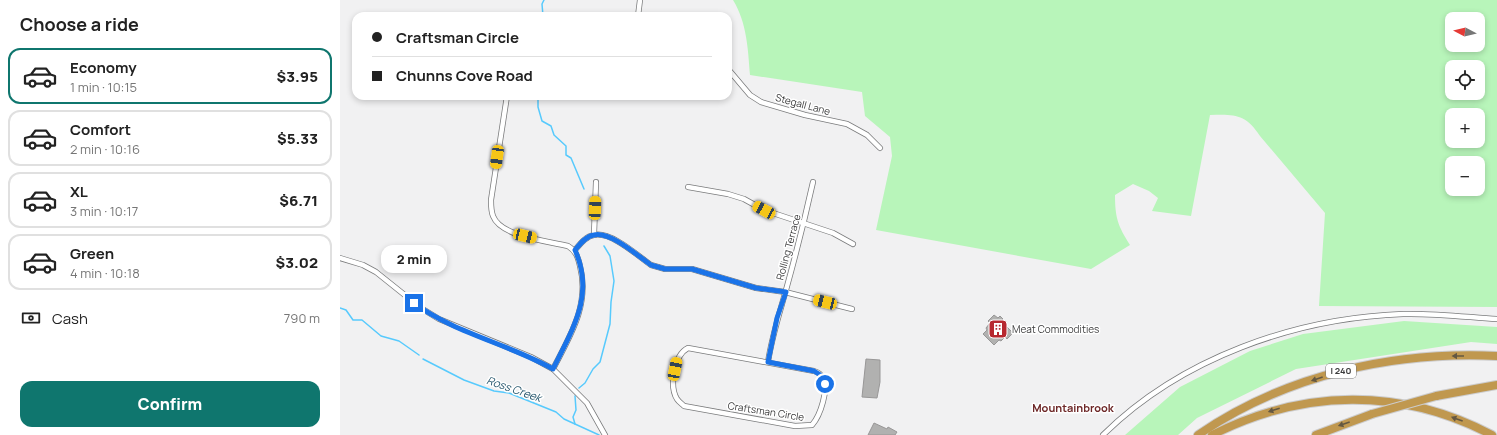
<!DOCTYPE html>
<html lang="en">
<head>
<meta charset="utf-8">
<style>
	body { margin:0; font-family:Manrope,sans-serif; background:#f2f2f2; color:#222; height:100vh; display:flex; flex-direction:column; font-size:15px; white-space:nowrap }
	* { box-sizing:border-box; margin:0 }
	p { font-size:13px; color:#767676 }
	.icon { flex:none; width:22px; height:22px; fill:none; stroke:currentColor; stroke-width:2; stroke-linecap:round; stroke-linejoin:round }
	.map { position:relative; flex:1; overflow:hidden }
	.panel { display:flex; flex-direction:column; background:#fff; width:340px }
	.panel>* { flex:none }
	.hud { position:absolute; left:12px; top:12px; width:380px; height:88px; border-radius:12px; box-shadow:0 2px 6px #0003; display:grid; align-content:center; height:88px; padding:0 20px; background:#fff }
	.needle { width:26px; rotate:277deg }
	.controls { position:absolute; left:1105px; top:12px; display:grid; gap:8px }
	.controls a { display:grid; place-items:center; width:40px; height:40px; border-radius:8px; background:#fff; box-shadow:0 2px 6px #0003; font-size:20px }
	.end { position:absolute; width:18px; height:18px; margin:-9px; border:5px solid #1a73e8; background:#fff; box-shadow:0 0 0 2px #fff }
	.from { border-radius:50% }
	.bubble { position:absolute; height:28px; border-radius:12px; background:#fff; box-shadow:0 2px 6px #0003; font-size:13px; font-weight:800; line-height:28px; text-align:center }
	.car { position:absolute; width:12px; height:24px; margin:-12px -6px; border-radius:5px; box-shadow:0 0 3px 1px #0007; background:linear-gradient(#f5c518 24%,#345 0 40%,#f5c518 0 76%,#345 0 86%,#f5c518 0) }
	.hud b { display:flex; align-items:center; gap:14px; height:38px; font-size:15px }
	.hud b+b { border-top:1px solid #e0e0e0 }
	.hud i { width:10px; height:10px; background:#222 }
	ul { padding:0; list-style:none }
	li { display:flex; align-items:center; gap:12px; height:56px; margin:0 8px 6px; padding:0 12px; border:2px solid #e0e0e0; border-radius:12px }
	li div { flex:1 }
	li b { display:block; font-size:15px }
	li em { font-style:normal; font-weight:800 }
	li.on { border-color:#0f766e }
	li>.icon { width:36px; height:36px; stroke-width:1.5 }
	h2 { padding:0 20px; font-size:18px; line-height:48px }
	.pay { display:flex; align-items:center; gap:10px; height:44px; padding:0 20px; font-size:15px }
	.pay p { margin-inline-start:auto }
	.cta { display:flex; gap:8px; margin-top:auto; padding:8px 20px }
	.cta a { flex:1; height:46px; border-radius:12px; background:#0f766e; color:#fff; font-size:16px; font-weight:800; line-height:46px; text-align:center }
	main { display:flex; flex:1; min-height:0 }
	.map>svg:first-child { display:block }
	.green { fill:#b8f5ba; fill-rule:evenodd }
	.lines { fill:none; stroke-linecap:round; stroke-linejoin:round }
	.stream { stroke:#57cafd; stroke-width:1.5 }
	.building { fill:#b1b1b0; stroke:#989797 }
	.minor-casing { stroke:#7a7b7c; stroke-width:6 }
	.motorway-casing { stroke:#cccccd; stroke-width:10 }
	.minor { stroke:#fff; stroke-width:4.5 }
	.motorway { stroke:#c0984f; stroke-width:8 }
	.motorway-bridge-casing { stroke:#cccccd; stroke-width:10; stroke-linecap:butt }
	.motorway-bridge { stroke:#c0984f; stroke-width:8 }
	.oneway { fill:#645842 }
	.route { stroke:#1a73e8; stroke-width:5 }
	.labels { text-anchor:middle; stroke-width:3; stroke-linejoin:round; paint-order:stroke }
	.shield { fill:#fff; stroke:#767677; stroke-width:1 }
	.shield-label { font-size:9px; font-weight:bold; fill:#3c3c3d }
	.street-label { font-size:10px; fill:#3c3c3d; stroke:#fff }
	.poi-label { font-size:10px; fill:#3c3c3d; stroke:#fff; text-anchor:start }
	.water-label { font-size:11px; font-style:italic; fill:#2b5a70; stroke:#fff }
	.neighbourhood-label { font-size:11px; font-weight:bold; fill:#6d2727; stroke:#fff }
</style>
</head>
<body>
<main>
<section class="panel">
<h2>Choose a ride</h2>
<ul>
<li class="on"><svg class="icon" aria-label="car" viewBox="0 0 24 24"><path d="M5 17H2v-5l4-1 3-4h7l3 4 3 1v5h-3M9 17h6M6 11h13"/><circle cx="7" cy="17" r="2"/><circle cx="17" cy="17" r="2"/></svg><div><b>Economy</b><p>1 min · 10:15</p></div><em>$3.95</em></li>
<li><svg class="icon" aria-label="car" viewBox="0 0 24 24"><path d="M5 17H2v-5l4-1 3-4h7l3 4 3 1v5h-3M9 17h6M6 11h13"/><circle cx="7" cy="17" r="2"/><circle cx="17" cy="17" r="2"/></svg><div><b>Comfort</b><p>2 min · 10:16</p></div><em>$5.33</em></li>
<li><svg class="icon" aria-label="car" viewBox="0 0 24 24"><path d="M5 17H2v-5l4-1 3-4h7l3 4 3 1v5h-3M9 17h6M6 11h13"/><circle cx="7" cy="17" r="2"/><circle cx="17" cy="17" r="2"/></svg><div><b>XL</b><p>3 min · 10:17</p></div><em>$6.71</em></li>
<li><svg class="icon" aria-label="car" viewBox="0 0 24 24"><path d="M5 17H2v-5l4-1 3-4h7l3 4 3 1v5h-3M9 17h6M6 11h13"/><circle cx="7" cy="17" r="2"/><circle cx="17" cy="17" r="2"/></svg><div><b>Green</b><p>4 min · 10:18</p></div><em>$3.02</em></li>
</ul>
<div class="pay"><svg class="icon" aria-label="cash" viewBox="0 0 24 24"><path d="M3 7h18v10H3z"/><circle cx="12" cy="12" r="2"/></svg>Cash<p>790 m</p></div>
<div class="cta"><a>Confirm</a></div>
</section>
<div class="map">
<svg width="1157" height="435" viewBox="0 0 1157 435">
	<rect width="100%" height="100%" fill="#f1f1f2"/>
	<g class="green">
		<path d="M 393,0 L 1157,0 L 1157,307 L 979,306 L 985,213 L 920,136 C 906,114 894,114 870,115 L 851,216 L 812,211 L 818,198 L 809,191 L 793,184 L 775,195 C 775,218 778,226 790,245 L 751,269 L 536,230 L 552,156 L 550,137 L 525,116 L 522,92 L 410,75 C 408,49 407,23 393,0 ZM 1112,19 L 1138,19 L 1138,45 L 1112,45 ZM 1112,67 L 1138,67 L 1138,93 L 1112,93 ZM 1112,115 L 1138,115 L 1138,141 L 1112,141 ZM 1112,163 L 1138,163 L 1138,189 L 1112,189 Z"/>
		<polygon points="1064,321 1157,327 1157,344 1131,342 956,369 857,418 838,435 785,435 840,387 910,351 963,334"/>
	</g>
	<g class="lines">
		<g class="stream">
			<polyline points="203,16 202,4 204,0"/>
			<polyline points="198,96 198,107 202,121 211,126 214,135 226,146 226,155 231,158 244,189"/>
			<polyline points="0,308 6,310 13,320 22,320 41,336 59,341 79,355"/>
			<polyline points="83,359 124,380 154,391 169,393 216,412 224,419 259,435"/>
			<polyline points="239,388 245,383 253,369 260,362 270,324 271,302 274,281 270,256 264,246"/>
			<polyline points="235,424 233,417 236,410 235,396"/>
		</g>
	</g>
	<g class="building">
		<polygon points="654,315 658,318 660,316 663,319 661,321 673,333 667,339 665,337 661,341 659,340 654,345 643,334 647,330 646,328 650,323 648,321"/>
		<polygon points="526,359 540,360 540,382 537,398 522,397"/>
		<polygon points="534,423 547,429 548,427 557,432 555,435 528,435"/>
	</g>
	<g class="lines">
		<defs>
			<g id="minor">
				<polyline points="298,16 300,0"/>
				<polyline points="388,69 410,95 421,102 465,115 507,124 527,135 540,148"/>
				<path d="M 167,96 L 151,200 C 151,205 151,211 153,216 C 161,237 208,241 228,246 C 236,251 238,257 240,266 C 250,305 230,336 213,369"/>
				<polyline points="348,187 388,194 404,199 424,210 493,233 513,244"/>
				<polyline points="254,234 256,182"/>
				<path d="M 235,250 C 240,244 246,236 254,235 C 271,231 298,256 311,265 L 325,269 L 352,269 L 416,288 L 445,292 L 512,309"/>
				<polyline points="0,258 23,265 36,272 81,308 99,319 191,357 213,369 247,403 265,435"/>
				<path d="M 348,348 L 474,371 C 477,372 481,374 482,377 C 490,388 480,416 472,425 L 455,426 L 344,406 C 342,404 339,402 337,399 C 329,386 334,355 348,348 Z"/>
				<path d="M 428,362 C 432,336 439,315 446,290 C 456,254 465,218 473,182"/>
				<path d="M 763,435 C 841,358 955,318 1063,314 C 1094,313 1126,317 1157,319"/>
			</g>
			<g id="motorway">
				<polyline points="1096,396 1157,385"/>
				<path d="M 858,435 C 945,375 1053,351 1157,356"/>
				<path d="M 872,435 C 963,389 1061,387 1152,435"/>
				<polyline points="976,435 1032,414"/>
			</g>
		</defs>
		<use href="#minor" class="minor-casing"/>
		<use href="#motorway" class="motorway-casing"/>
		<use href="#minor" class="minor"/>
		<use href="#motorway" class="motorway"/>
		<defs>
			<polyline id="motorway-bridge" points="1032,414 1096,396"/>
		</defs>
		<use href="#motorway-bridge" class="motorway-bridge-casing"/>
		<use href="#motorway-bridge" class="motorway-bridge"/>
	</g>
	<defs><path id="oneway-solid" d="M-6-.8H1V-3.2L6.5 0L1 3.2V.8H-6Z"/></defs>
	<g class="oneway">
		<use href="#oneway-solid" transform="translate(1118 356) rotate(180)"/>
		<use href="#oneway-solid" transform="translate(977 379) rotate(161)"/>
		<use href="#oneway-solid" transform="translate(934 410) rotate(162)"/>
		<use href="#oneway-solid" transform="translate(1117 419) rotate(-160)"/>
		<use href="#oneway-solid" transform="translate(1004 424) rotate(161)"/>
	</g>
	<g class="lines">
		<path class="route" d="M 74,303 C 114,333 169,344 213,369 C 233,328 255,295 235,250 C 240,244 246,236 254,235 C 270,231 298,256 311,265 L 325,269 L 352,269 L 416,288 L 446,292 L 437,318 L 428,362 L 474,371 L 482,376 L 485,384"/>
	</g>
	<defs>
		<symbol id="building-square" viewBox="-11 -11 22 22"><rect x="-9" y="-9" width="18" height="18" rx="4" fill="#b7272f" stroke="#fff"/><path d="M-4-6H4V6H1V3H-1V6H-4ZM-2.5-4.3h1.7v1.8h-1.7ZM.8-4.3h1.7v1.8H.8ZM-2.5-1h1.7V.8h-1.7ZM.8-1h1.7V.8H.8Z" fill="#fff"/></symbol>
	</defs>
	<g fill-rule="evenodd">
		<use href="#building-square" x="647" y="318" width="22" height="22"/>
	</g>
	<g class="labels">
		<rect class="shield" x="986" y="364" width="30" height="14" rx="3"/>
		<g class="shield-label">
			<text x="1001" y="374">I 240</text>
		</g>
		<g class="street-label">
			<text transform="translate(463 104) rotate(15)" y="4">Stegall Lane</text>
			<text transform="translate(448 247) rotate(-75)" y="4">Rolling Terrace</text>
			<text transform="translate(426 411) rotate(9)" y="4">Craftsman Circle</text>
		</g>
		<g class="poi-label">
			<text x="672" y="333">Meat Commodities</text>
		</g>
		<g class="water-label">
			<text transform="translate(174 389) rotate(19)" y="4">Ross Creek</text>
		</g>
		<g class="neighbourhood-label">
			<text x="733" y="412">Mountainbrook</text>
		</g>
	</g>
</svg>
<div class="controls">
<a><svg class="needle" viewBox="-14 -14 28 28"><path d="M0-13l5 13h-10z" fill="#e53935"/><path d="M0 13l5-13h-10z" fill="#767676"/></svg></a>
<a><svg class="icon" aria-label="locate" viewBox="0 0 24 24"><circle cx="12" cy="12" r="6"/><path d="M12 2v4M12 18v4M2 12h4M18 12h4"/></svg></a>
<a>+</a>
<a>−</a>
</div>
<i class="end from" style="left:485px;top:384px"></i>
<i class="end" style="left:74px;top:303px"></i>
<div class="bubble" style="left:41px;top:245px;width:66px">2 min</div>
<i class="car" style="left:157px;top:157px;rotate:188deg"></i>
<i class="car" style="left:255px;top:208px;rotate:2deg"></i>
<i class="car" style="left:424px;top:210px;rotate:298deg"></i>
<i class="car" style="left:185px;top:236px;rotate:103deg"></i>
<i class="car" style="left:485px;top:302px;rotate:284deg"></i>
<i class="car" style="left:335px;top:369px;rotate:11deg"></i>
<div class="hud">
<b><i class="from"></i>Craftsman Circle</b>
<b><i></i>Chunns Cove Road</b>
</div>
</div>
</main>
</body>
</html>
